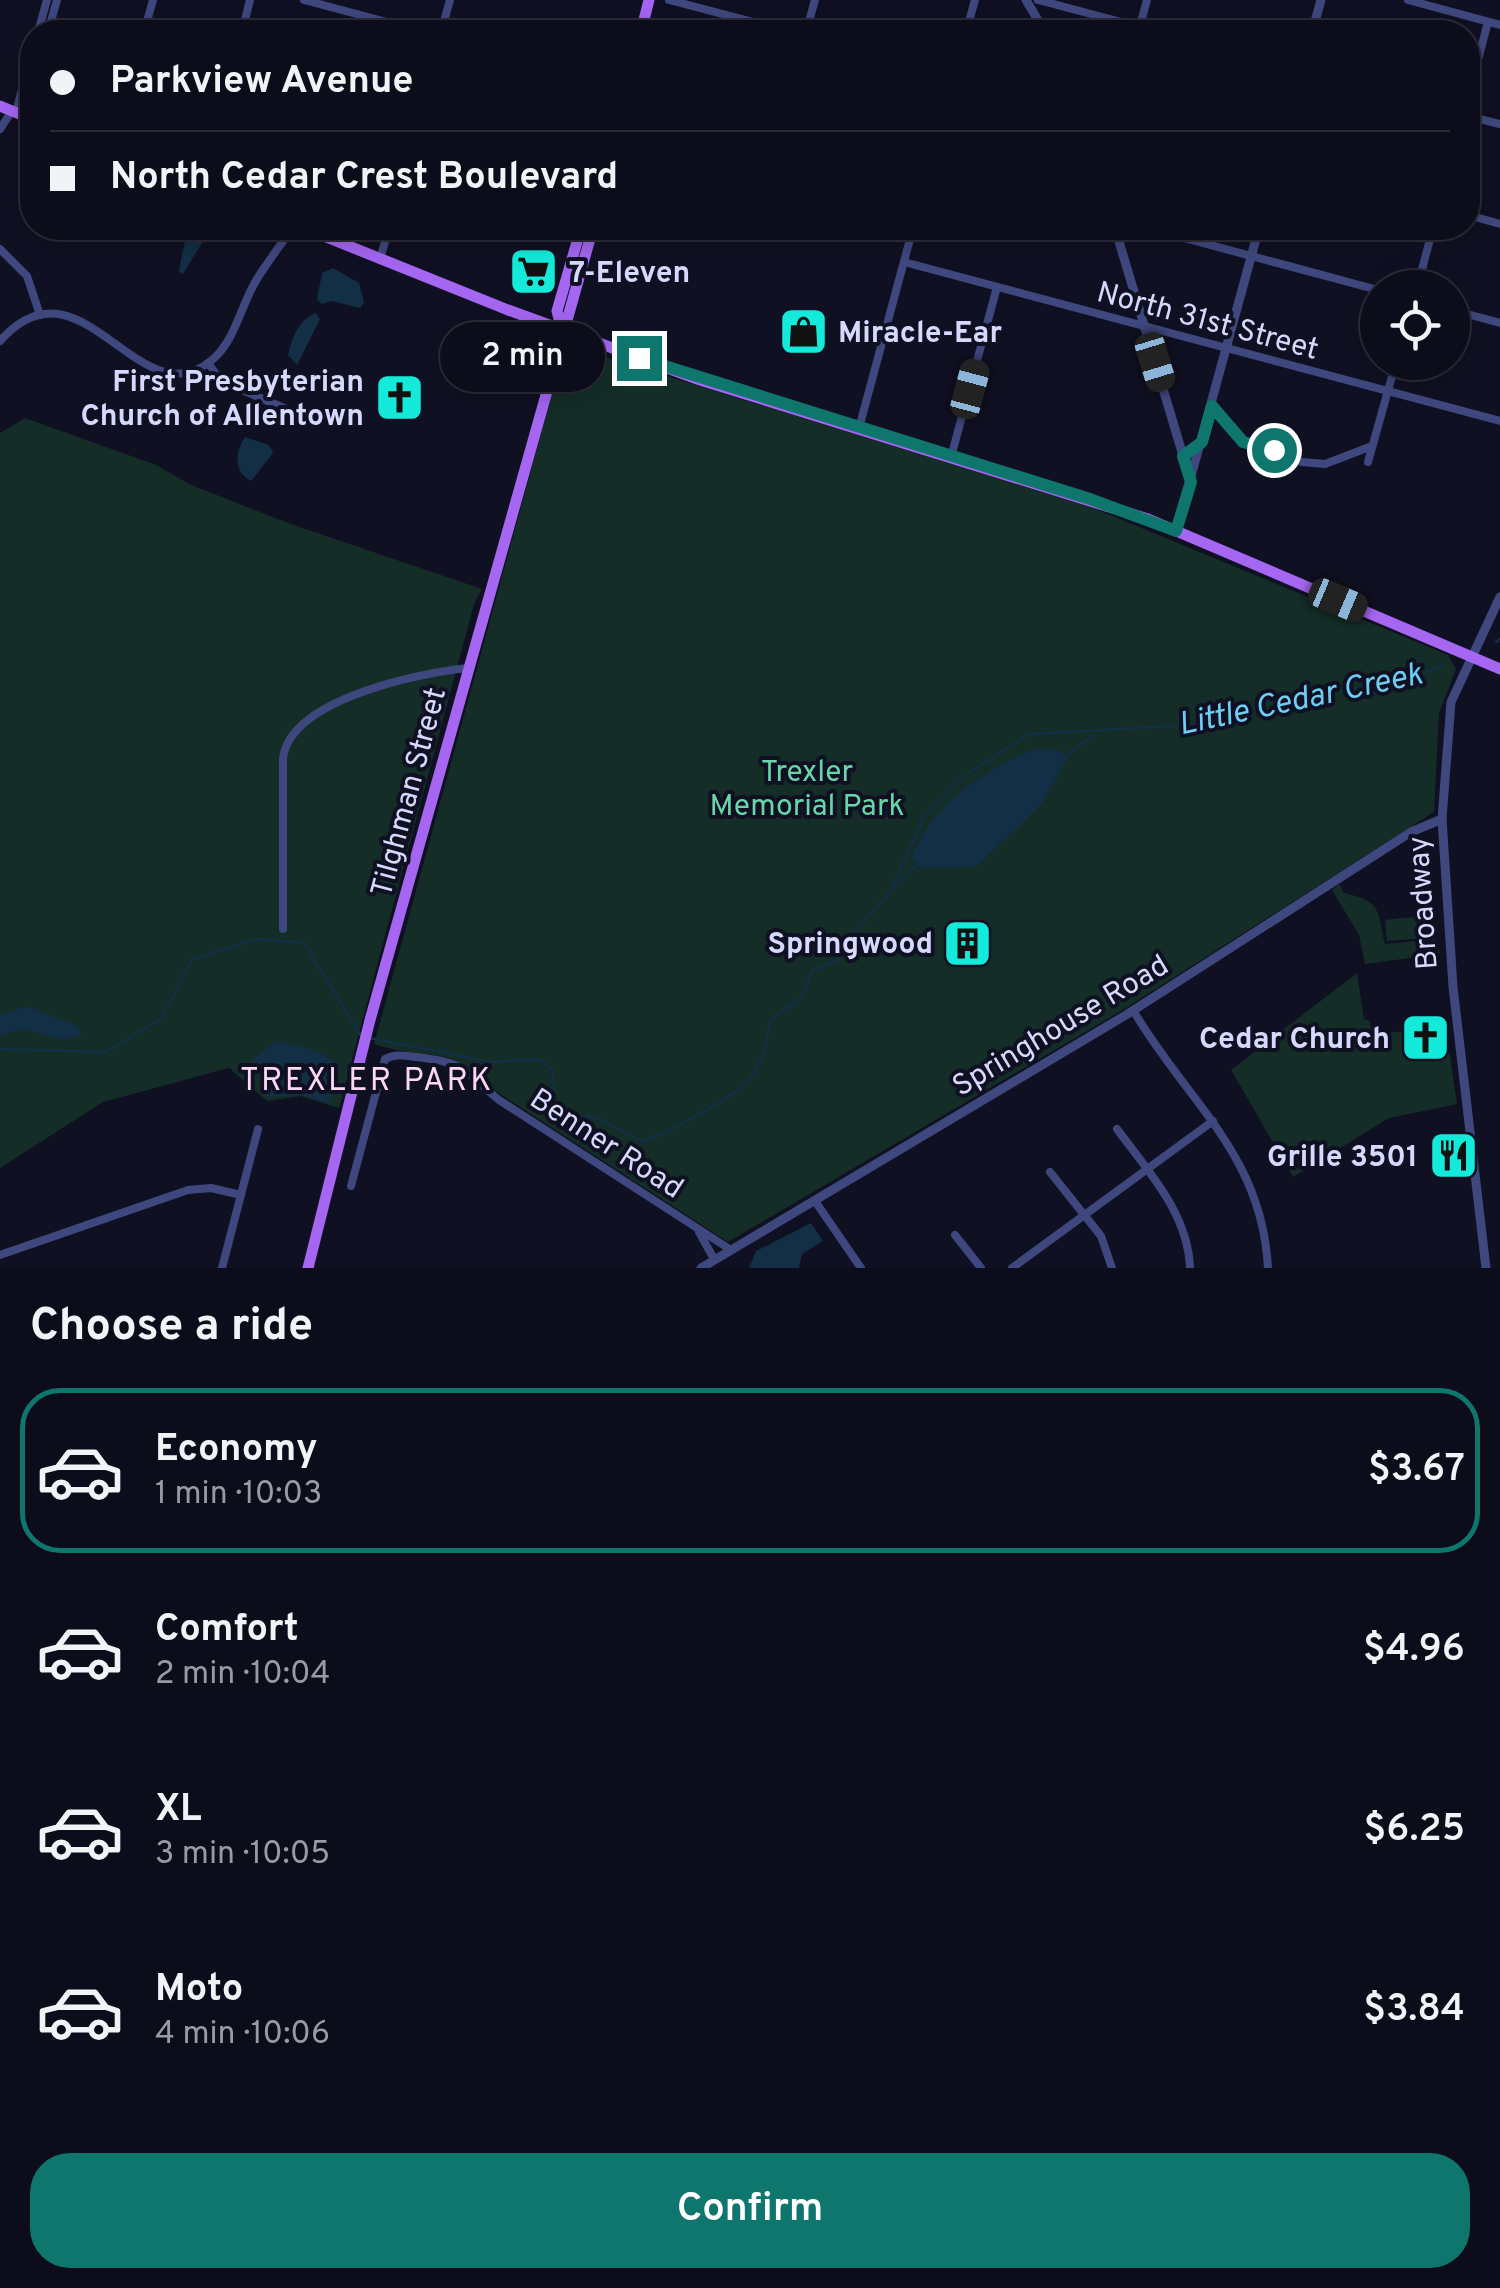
<!DOCTYPE html>
<html lang="en">
<head>
<meta charset="utf-8">
<style>
	body { margin:0; font-family:Overpass,sans-serif; background:#151523; color:#f1f3f6; height:100vh; display:flex; flex-direction:column; font-size:38px; white-space:nowrap }
	* { box-sizing:border-box; margin:0 }
	p { font-size:32px; color:#9a9ba2 }
	.icon { flex:none; width:55px; height:55px; fill:none; stroke:currentColor; stroke-width:2; stroke-linecap:round; stroke-linejoin:round }
	.map { position:relative; height:1268px; overflow:hidden }
	.drawer { display:flex; flex-direction:column; background:#0c0c1a; flex:1 }
	.drawer>* { flex:none }
	.banner { position:absolute; left:20px; top:20px; width:1460px; height:220px; border-radius:40px; box-shadow:0 5px 25px #0003,0 0 0 2px #2c2c39; display:grid; align-content:center; height:220px; padding:0 30px; background:#0c0c1a }
	.fabs { position:absolute; left:1360px; top:270px; display:grid; gap:20px }
	.fabs a { display:grid; place-items:center; width:110px; height:110px; border-radius:50%; background:#0c0c1a; box-shadow:0 5px 25px #0003,0 0 0 2px #2c2c39; font-size:50px }
	.end { position:absolute; width:45px; height:45px; margin:-22px; border:12px solid #0f766e; background:#fff; box-shadow:0 0 0 5px #fff }
	.from { border-radius:50% }
	.bubble { position:absolute; height:70px; border-radius:35px; background:#0c0c1a; box-shadow:0 5px 25px #0003,0 0 0 2px #2c2c39; font-size:32px; font-weight:600; line-height:70px; text-align:center }
	.car { position:absolute; width:30px; height:60px; margin:-30px -15px; border-radius:12px; box-shadow:0 0 8px 2px #0007; background:linear-gradient(#222 24%,#8ab4d8 0 40%,#222 0 76%,#8ab4d8 0 86%,#222 0) }
	.banner b { display:flex; align-items:center; gap:35px; height:95px; font-size:38px }
	.banner b+b { border-top:2px solid #2c2c39 }
	.banner i { width:25px; height:25px; background:#f1f3f6 }
	ul { padding:0; list-style:none }
	li { display:flex; align-items:center; gap:30px; height:165px; margin:0 20px 15px; padding:0 10px; border:5px solid transparent; border-radius:40px }
	li div { flex:1 }
	li b { display:block; font-size:38px }
	li em { font-style:normal; font-weight:600 }
	li.selected { border-color:#0f766e }
	li>.icon { width:90px; height:90px; stroke-width:1.5 }
	h2 { padding:0 30px; font-size:45px; line-height:120px }
	.primary-button { display:flex; gap:20px; margin-top:auto; padding:20px 30px }
	.primary-button a { flex:1; height:115px; border-radius:40px; background:#0f766e; color:#fff; font-size:40px; font-weight:600; line-height:115px; text-align:center }
	.map>svg:first-child { display:block }
	.green { fill:#142d27 }
	.water { fill:#122f45 }
	.lines { fill:none; stroke-linecap:round; stroke-linejoin:round }
	.stream { stroke:#122f45; stroke-width:2.5 }
	.minor { stroke:#3f487e; stroke-width:8 }
	.tertiary { stroke:#3f487e; stroke-width:9 }
	.primary { stroke:#a566f2; stroke-width:11 }
	.route { stroke:#0f766e; stroke-width:12 }
	.labels { text-anchor:middle; stroke-width:8; stroke-linejoin:round; paint-order:stroke }
	.poi-label { font-size:30px; font-weight:bold; fill:#d6d9fc; stroke:#101023; text-anchor:end }
	.street-label { font-size:30px; fill:#d6d9fc; stroke:#101023 }
	.park-label { font-size:30px; fill:#68d6a7; stroke:#101023 }
	.water-label { font-size:32px; font-style:italic; fill:#6dcdf3; stroke:#101023 }
	.neighbourhood-label { font-size:32px; letter-spacing:2.5px; fill:#fcd8f5; stroke:#101023 }
</style>
</head>
<body>
<div class="map">
<svg width="1500" height="1268" viewBox="0 0 1500 1268">
	<rect width="100%" height="100%" fill="#101023"/>
	<g class="green">
		<path d="M 576,348 L 1093,508 L 1448,655 L 1456,669 L 1439,713 L 1434,812 L 1121,1011 L 728,1242 L 497,1092 C 443,1039 437,1064 374,1044 L 561,361 Z"/>
		<polygon points="25,418 156,465 191,485 288,523 482,589 474,604 339,1108 300,1096 267,1101 229,1068 103,1102 0,1168 0,433"/>
		<path d="M 1339,884 L 1344,893 C 1382,902 1377,909 1385,944 L 1435,939 L 1440,954 L 1365,964 L 1359,935 L 1332,890 Z"/>
		<polygon points="1423,916 1424,938 1387,941 1385,920"/>
		<polygon points="1357,973 1364,1019 1370,1021 1372,1034 1406,1031 1409,1054 1449,1049 1457,1104 1389,1118 1293,1177 1231,1070"/>
	</g>
	<g class="water">
		<path d="M 189,228 L 211,228 L 183,274 L 179,272 C 180,263 186,234 189,228 Z"/>
		<polygon points="333,268 359,283 364,302 360,308 332,301 322,304 317,299 322,273"/>
		<path d="M 316,313 L 320,319 L 297,365 L 288,355 C 292,338 298,320 316,313 Z"/>
		<path d="M 245,437 L 269,445 L 273,453 L 251,481 C 233,472 235,452 245,437 Z"/>
		<path d="M 1034,749 L 1055,749 L 1069,756 L 1042,804 L 976,867 L 921,868 L 912,858 C 931,803 982,772 1034,749 Z"/>
		<polygon points="27,1006 78,1026 81,1035 63,1040 23,1029 0,1035 0,1015"/>
		<polygon points="276,1041 318,1051 339,1065 337,1088 327,1103 301,1095 266,1097 253,1059"/>
		<polygon points="811,1223 823,1241 802,1254 799,1268 749,1268 756,1251"/>
	</g>
	<g class="lines">
		<g class="stream">
			<polyline points="1496,642 1500,639"/>
			<polyline points="1068,754 1094,735"/>
			<polyline points="891,891 920,862"/>
			<path d="M 369,1038 L 491,1062 L 539,1059 L 553,1070 L 554,1102 L 561,1115 L 597,1118 L 641,1141 C 659,1136 669,1131 685,1122 C 736,1093 763,1085 770,1020 L 802,997 L 812,971 L 839,959 L 851,936 L 890,892 L 925,815 L 958,780 L 1029,734 L 1209,724 L 1268,702 L 1408,680 L 1443,665"/>
			<polyline points="0,1049 106,1052 162,1018 192,959 258,939 304,943 361,1036"/>
		</g>
		<g class="minor">
			<polyline points="304,0 424,32"/>
			<polyline points="669,0 791,32"/>
			<polyline points="1038,0 1159,32"/>
			<polyline points="1408,0 1500,25"/>
			<polyline points="1139,29 1147,0"/>
			<polyline points="38,32 47,0"/>
			<polyline points="48,32 57,0"/>
			<polyline points="144,32 153,0"/>
			<polyline points="242,32 250,0"/>
			<polyline points="441,32 450,0"/>
			<polyline points="806,32 815,0"/>
			<polyline points="966,32 975,0"/>
			<polyline points="1468,97 1488,22"/>
			<polyline points="16,112 32,52"/>
			<polyline points="25,116 32,90"/>
			<polyline points="1468,116 1500,124"/>
			<polyline points="0,129 12,111"/>
			<polyline points="1468,215 1500,224"/>
			<polyline points="1147,228 1378,290"/>
			<polyline points="0,249 27,276 40,315"/>
			<polyline points="380,259 389,228"/>
			<polyline points="904,262 1500,421"/>
			<polyline points="1417,288 1433,228"/>
			<polyline points="1452,310 1500,323"/>
			<path d="M 0,341 C 82,249 138,422 212,360 C 236,340 241,304 257,279 C 268,261 281,245 292,228"/>
			<polyline points="208,363 221,381 312,420"/>
			<polyline points="1211,406 1243,441 1302,462 1325,464 1372,446"/>
			<polyline points="859,428 913,228"/>
			<polyline points="951,457 997,287"/>
			<polyline points="1368,462 1396,362"/>
			<path d="M 283,929 L 283,758 C 291,699 419,673 468,668"/>
			<path d="M 1133,1010 C 1186,1101 1262,1153 1268,1268"/>
			<path d="M 1117,1129 C 1148,1171 1188,1213 1190,1268"/>
			<polyline points="1050,1172 1101,1236 1112,1268"/>
			<path d="M 351,1186 L 385,1059 C 395,1053 405,1056 416,1057 C 469,1063 462,1070 499,1100 L 731,1250"/>
			<polyline points="815,1201 861,1268"/>
			<polyline points="699,1232 714,1259"/>
			<polyline points="955,1235 981,1268"/>
			<polyline points="0,1255 188,1190 211,1188 241,1195"/>
			<polyline points="222,1268 258,1129"/>
			<polyline points="1012,1268 1213,1121"/>
		</g>
		<g class="tertiary">
			<polyline points="1026,0 1045,32"/>
			<polyline points="1312,32 1321,0"/>
			<polyline points="1115,228 1190,479"/>
			<polyline points="1176,531 1259,228"/>
			<polyline points="701,1268 1126,1015 1411,832 1442,819"/>
			<polyline points="1486,1268 1453,987 1442,819 1451,702 1500,597"/>
		</g>
		<g class="primary">
			<polyline points="641,32 649,0"/>
			<polyline points="0,106 32,119"/>
			<polyline points="304,228 508,310 700,380 1148,519 1500,669"/>
			<polyline points="562,330 557,311 581,228"/>
			<polyline points="308,1268 370,1020 593,228"/>
		</g>
	</g>
	<g class="lines">
		<polyline class="route" points="639,358 1090,499 1176,531 1191,482 1183,456 1202,442 1212,406 1243,442 1274,450"/>
	</g>
	<defs>
		<symbol id="supermarket-square" viewBox="-11 -11 22 22"><rect x="-9" y="-9" width="18" height="18" rx="4" fill="#14ead9" stroke="#101023"/><path d="M-6-5.5h2.5l.6 2H6L4.5 2H-2.5L-4.4-4H-6ZM-1.5 3.2a1.3 1.3 0 1 0 .1 0ZM3 3.2a1.3 1.3 0 1 0 .1 0Z" fill="#111"/></symbol>
		<symbol id="shop-square" viewBox="-11 -11 22 22"><rect x="-9" y="-9" width="18" height="18" rx="4" fill="#14ead9" stroke="#101023"/><path d="M-5-2.5h2.3a2.7 3.5 0 0 1 5.4 0H5L5.5 6h-11ZM-1.5-2.5h3a1.5 2.3 0 0 0-3 0Z" fill="#111"/></symbol>
		<symbol id="church-square" viewBox="-11 -11 22 22"><rect x="-9" y="-9" width="18" height="18" rx="4" fill="#14ead9" stroke="#101023"/><path d="M-1.2-6h2.4v3.5h3.3v2.4h-3.3V6h-2.4V-.1h-3.3v-2.4h3.3Z" fill="#111"/></symbol>
		<symbol id="building-square" viewBox="-11 -11 22 22"><rect x="-9" y="-9" width="18" height="18" rx="4" fill="#14ead9" stroke="#101023"/><path d="M-4-6H4V6H1V3H-1V6H-4ZM-2.5-4.3h1.7v1.8h-1.7ZM.8-4.3h1.7v1.8H.8ZM-2.5-1h1.7V.8h-1.7ZM.8-1h1.7V.8H.8Z" fill="#111"/></symbol>
		<symbol id="restaurant-square" viewBox="-11 -11 22 22"><rect x="-9" y="-9" width="18" height="18" rx="4" fill="#14ead9" stroke="#101023"/><path d="M-5-6h1v4h1v-4h1v4h1v-4h1v5L-1.5 .5V6h-2V.5L-5-1ZM5-6V6H3V1.5H1.5Q1.5-4 5-6Z" fill="#111"/></symbol>
	</defs>
	<g fill-rule="evenodd">
		<use href="#supermarket-square" x="506" y="244" width="55" height="55"/>
		<use href="#shop-square" x="776" y="304" width="55" height="55"/>
		<use href="#church-square" x="372" y="370" width="55" height="55"/>
		<use href="#building-square" x="940" y="916" width="55" height="55"/>
		<use href="#church-square" x="1398" y="1010" width="55" height="55"/>
		<use href="#restaurant-square" x="1426" y="1128" width="55" height="55"/>
	</g>
	<g class="labels">
		<g class="poi-label">
			<text x="569" y="282" text-anchor="start">7-Eleven</text>
			<text x="838" y="342" text-anchor="start">Miracle-Ear</text>
			<text x="364" y="391">First Presbyterian<tspan x="364" dy="34">Church of Allentown</tspan></text>
			<text x="933" y="953">Springwood</text>
			<text x="1390" y="1048">Cedar Church</text>
			<text x="1418" y="1166">Grille 3501</text>
		</g>
		<g class="street-label">
			<text transform="translate(1208 320) rotate(15)" y="10">North 31st Street</text>
			<text transform="translate(408 792) rotate(-75)" y="10">Tilghman Street</text>
			<text transform="translate(1422 903) rotate(-94)" y="10">Broadway</text>
			<text transform="translate(1060 1025) rotate(-31)" y="10">Springhouse Road</text>
			<text transform="translate(607 1143) rotate(33)" y="10">Benner Road</text>
		</g>
		<g class="park-label">
			<text x="807" y="781">Trexler<tspan x="807" dy="34">Memorial Park</tspan></text>
		</g>
		<g class="water-label">
			<text transform="translate(1300 698) rotate(-12)" y="11">Little Cedar Creek</text>
		</g>
		<g class="neighbourhood-label">
			<text x="367" y="1090">TREXLER PARK</text>
		</g>
	</g>
</svg>
<div class="fabs">
<a><svg class="icon" aria-label="locate" viewBox="0 0 24 24"><circle cx="12" cy="12" r="6"/><path d="M12 2v4M12 18v4M2 12h4M18 12h4"/></svg></a>
</div>
<i class="end from" style="left:1274px;top:450px"></i>
<i class="end" style="left:639px;top:358px"></i>
<div class="bubble" style="left:440px;top:322px;width:165px">2 min</div>
<i class="car" style="left:1155px;top:362px;rotate:163deg"></i>
<i class="car" style="left:970px;top:389px;rotate:15deg"></i>
<i class="car" style="left:1338px;top:600px;rotate:113deg"></i>
<div class="banner">
<b><i class="from"></i>Parkview Avenue</b>
<b><i></i>North Cedar Crest Boulevard</b>
</div>
</div>
<section class="drawer">
<h2>Choose a ride</h2>
<ul>
<li class="selected"><svg class="icon" aria-label="car" viewBox="0 0 24 24"><path d="M5 17H2v-5l4-1 3-4h7l3 4 3 1v5h-3M9 17h6M6 11h13"/><circle cx="7" cy="17" r="2"/><circle cx="17" cy="17" r="2"/></svg><div><b>Economy</b><p>1 min · 10:03</p></div><em>$3.67</em></li>
<li><svg class="icon" aria-label="car" viewBox="0 0 24 24"><path d="M5 17H2v-5l4-1 3-4h7l3 4 3 1v5h-3M9 17h6M6 11h13"/><circle cx="7" cy="17" r="2"/><circle cx="17" cy="17" r="2"/></svg><div><b>Comfort</b><p>2 min · 10:04</p></div><em>$4.96</em></li>
<li><svg class="icon" aria-label="car" viewBox="0 0 24 24"><path d="M5 17H2v-5l4-1 3-4h7l3 4 3 1v5h-3M9 17h6M6 11h13"/><circle cx="7" cy="17" r="2"/><circle cx="17" cy="17" r="2"/></svg><div><b>XL</b><p>3 min · 10:05</p></div><em>$6.25</em></li>
<li><svg class="icon" aria-label="car" viewBox="0 0 24 24"><path d="M5 17H2v-5l4-1 3-4h7l3 4 3 1v5h-3M9 17h6M6 11h13"/><circle cx="7" cy="17" r="2"/><circle cx="17" cy="17" r="2"/></svg><div><b>Moto</b><p>4 min · 10:06</p></div><em>$3.84</em></li>
</ul>
<div class="primary-button"><a>Confirm</a></div>
</section>
</body>
</html>
